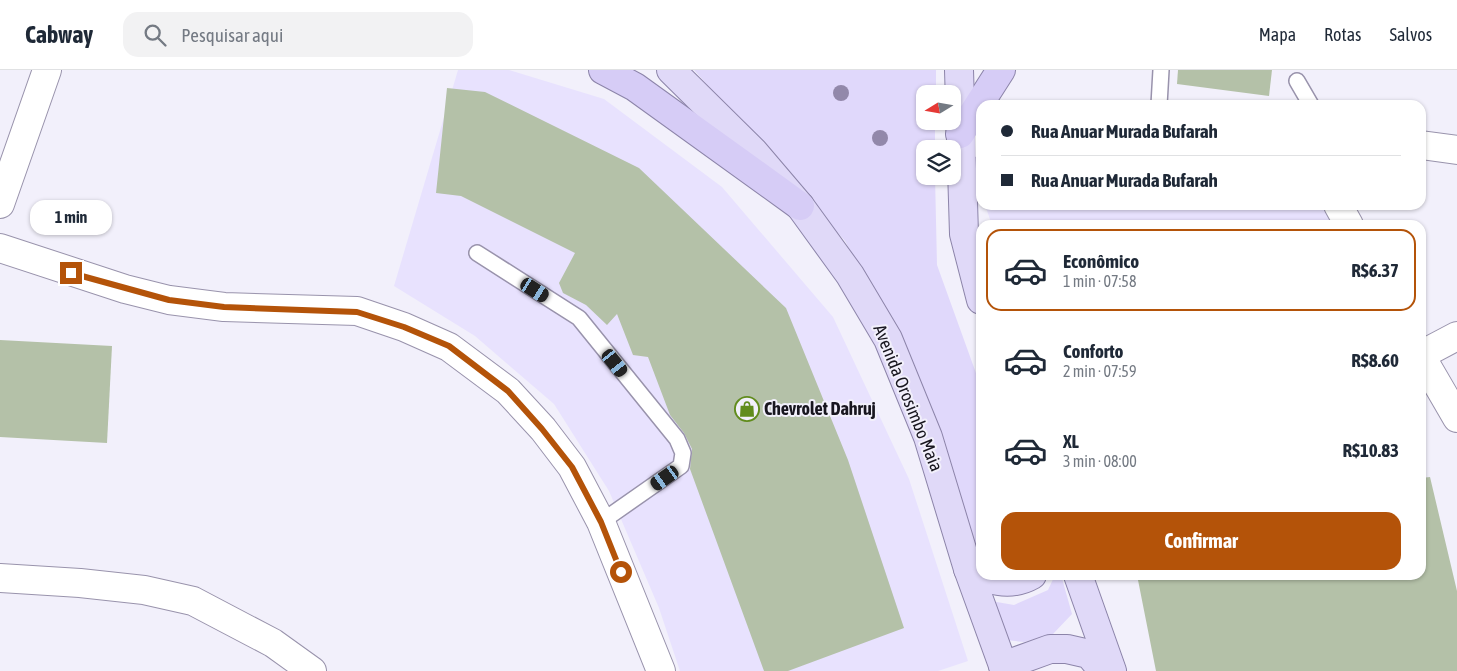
<!DOCTYPE html>
<html lang="pt">
<head>
<meta charset="utf-8">
<style>
	body { margin:0; font-family:"Asap Condensed",sans-serif; background:#f2f2f3; color:#1f2937; height:100vh; display:flex; flex-direction:column; font-size:19px; white-space:nowrap }
	* { box-sizing:border-box; margin:0 }
	p { font-size:16px; color:#747a83 }
	.icon { flex:none; width:28px; height:28px; fill:none; stroke:currentColor; stroke-width:2; stroke-linecap:round; stroke-linejoin:round }
	.map { position:relative; flex:1; overflow:hidden }
	.drawer { position:absolute; left:976px; top:150px; width:450px; height:360px; display:flex; flex-direction:column; background:#fff; border-radius:15px; box-shadow:0 1px 4px #0004 }
	.drawer>* { flex:none }
	.hud { position:absolute; left:976px; top:30px; width:450px; height:110px; border-radius:15px; box-shadow:0 1px 4px #0004; display:grid; align-content:center; height:110px; padding:0 25px; background:#fff }
	.needle { width:32px; rotate:259deg }
	.controls { position:absolute; left:916px; top:15px; display:grid; gap:10px }
	.controls a { display:grid; place-items:center; width:45px; height:45px; border-radius:10px; background:#fff; box-shadow:0 1px 4px #0004; font-size:25px }
	.end { position:absolute; width:22px; height:22px; margin:-11px; border:6px solid #b45309; background:#fff; box-shadow:0 0 0 2px #fff }
	.from { border-radius:50% }
	.bubble { position:absolute; height:35px; border-radius:15px; background:#fff; box-shadow:0 1px 4px #0004; font-size:16px; font-weight:700; line-height:35px; text-align:center }
	.car { position:absolute; width:15px; height:30px; margin:-15px -8px; border-radius:6px; box-shadow:0 0 4px 1px #0007; background:linear-gradient(#222 24%,#8ab4d8 0 40%,#222 0 76%,#8ab4d8 0 86%,#222 0) }
	.hud b { display:flex; align-items:center; gap:18px; height:48px; font-size:19px }
	.hud b+b { border-top:1px solid #e0e1e3 }
	.hud i { width:12px; height:12px; background:#1f2937 }
	ul { padding:9px 0 0; list-style:none }
	li { display:flex; align-items:center; gap:15px; height:82px; margin:0 10px 8px; padding:0 15px; border:2px solid transparent; border-radius:15px }
	li div { flex:1 }
	li b { display:block; font-size:19px }
	li em { font-style:normal; font-weight:700 }
	li.on { border-color:#b45309 }
	li>.icon { width:45px; height:45px; stroke-width:1.5 }
	.cta { display:flex; gap:10px; margin-top:auto; padding:10px 25px }
	.cta a { flex:1; height:58px; border-radius:15px; background:#b45309; color:#fff; font-size:20px; font-weight:700; line-height:58px; text-align:center }
	header { display:flex; align-items:center; gap:30px; box-sizing:border-box; height:70px; padding:0 25px; background:#fff; border-bottom:1px solid #e0e1e3 }
	header strong { font-size:24px }
	nav { display:flex; gap:28px; margin-inline-start:auto; font-size:18px }
	.search { width:350px; height:45px; background:#f2f2f3; display:flex; align-items:center; gap:12px; box-sizing:border-box; padding:0 18px; border-radius:15px; color:#747a83; font-size:19px }
	.map>svg:first-child { display:block }
	.built { fill:#e8e2fe }
	.green { fill:#e0d8fb }
	.building { fill:#b4c1a8 }
	.lines { fill:none; stroke-linecap:round; stroke-linejoin:round }
	.service-casing { stroke:#9993ac; stroke-width:18 }
	.minor-casing { stroke:#9993ac; stroke-width:30 }
	.primary-casing { stroke:#8c84a9; stroke-width:30 }
	.trunk-casing { stroke:#8c84a9; stroke-width:30 }
	.service { stroke:#fff; stroke-width:15 }
	.minor { stroke:#fff; stroke-width:28 }
	.primary { stroke:#e0d9f8; stroke-width:28 }
	.trunk { stroke:#d6ccf6; stroke-width:28 }
	.tree { fill:#9288aa }
	.route { stroke:#b45309; stroke-width:6 }
	.labels { text-anchor:middle; stroke-width:4; stroke-linejoin:round; paint-order:stroke }
	.street-label { font-size:18px; fill:#18161f; stroke:#f2f0fb }
	.poi-label { font-size:18px; font-weight:bold; fill:#18161f; stroke:#f2f0fb; text-anchor:start }
</style>
</head>
<body>
<header>
<strong>Cabway</strong>
<div class="search"><svg class="icon" aria-label="search" viewBox="0 0 24 24"><circle cx="10" cy="10" r="6"/><path d="M15 15l6 6"/></svg>Pesquisar aqui</div>
<nav><a>Mapa</a><a>Rotas</a><a>Salvos</a></nav>
</header>
<div class="map">
<svg width="1457" height="601" viewBox="0 0 1457 601">
	<rect width="100%" height="100%" fill="#f2f0fb"/>
	<g class="built">
		<polygon points="458,0 509,0 604,29 722,117 833,247 909,409 968,591 938,601 680,601 659,538 609,421 554,334 475,266 394,216"/>
		<polygon points="985,135 1324,135 1335,155 992,155"/>
	</g>
	<g class="green">
		<polygon points="694,0 936,0 936,24 925,24 925,51 935,51 935,79 925,79 925,106 935,106 937,195 981,317 981,484 976,478 912,295 845,171"/>
		<polygon points="1055,505 1061,505 1072,544 1053,564 1024,572 1005,570 991,531 1014,535 1048,520"/>
	</g>
	<g class="building">
		<polygon points="1178,0 1272,0 1269,26 1177,14"/>
		<polygon points="447,18 485,22 639,98 786,238 848,390 904,558 788,601 764,601 690,399 692,379 684,363 670,345 648,287 633,285 617,244 607,255 586,235 563,223 559,213 575,183 461,126 436,123"/>
		<polygon points="0,270 112,276 107,373 0,367"/>
		<polygon points="1430,407 1457,521 1457,601 1156,601 1137,505 1421,505 1421,408"/>
	</g>
	<g class="lines">
		<defs>
			<g id="service">
				<polyline points="1297,11 1311,35"/>
				<polyline points="1159,35 1161,0"/>
				<polyline points="477,183 579,248 677,369 683,383 681,396 601,452"/>
			</g>
			<g id="minor">
				<polyline points="960,75 981,72"/>
				<polyline points="1421,75 1457,80"/>
				<polyline points="0,134 47,0"/>
				<polyline points="1338,135 1349,155"/>
				<polyline points="0,178 125,219 169,230 224,237 357,241 404,257 449,277 508,321 543,359 572,397 601,452 661,601"/>
				<polyline points="1421,285 1457,266"/>
				<polyline points="1421,286 1457,348"/>
				<polyline points="0,508 80,513 144,520 193,531 273,573 312,601"/>
			</g>
			<g id="primary">
				<polyline points="671,0 754,82 800,136 850,205 888,269 928,367 968,499 1005,601"/>
				<polyline points="959,0 964,164 981,230"/>
				<path d="M 968,499 C 988,511 1011,517 1032,505"/>
				<polyline points="1078,505 1112,601"/>
				<polyline points="1003,596 1050,579 1067,579 1089,584 1103,601"/>
			</g>
			<g id="trunk">
				<polyline points="603,0 635,17 800,136"/>
				<polyline points="960,64 1001,0"/>
			</g>
		</defs>
		<use href="#service" class="service-casing"/>
		<use href="#minor" class="minor-casing"/>
		<use href="#primary" class="primary-casing"/>
		<use href="#trunk" class="trunk-casing"/>
		<use href="#service" class="service"/>
		<use href="#minor" class="minor"/>
		<use href="#primary" class="primary"/>
		<use href="#trunk" class="trunk"/>
	</g>
	<g class="tree">
		<circle cx="841" cy="23" r="8"/>
		<circle cx="880" cy="68" r="8"/>
	</g>
	<g class="lines">
		<polyline class="route" points="71,203 169,230 224,237 357,242 404,257 449,276 508,321 542,359 572,397 601,452 621,502"/>
	</g>
	<defs>
		<symbol id="shop-ring" viewBox="-11 -11 22 22"><circle r="9.5" fill="#f2f0fb" stroke="#618c1d" stroke-width="1.5"/><path d="M-5-2.5h2.3a2.7 3.5 0 0 1 5.4 0H5L5.5 6h-11ZM-1.5-2.5h3a1.5 2.3 0 0 0-3 0Z" fill="#618c1d"/></symbol>
	</defs>
	<g fill-rule="evenodd">
		<use href="#shop-ring" x="733" y="325" width="28" height="28"/>
	</g>
	<g class="labels">
		<g class="street-label">
			<text transform="translate(908 328) rotate(68)" y="6">Avenida Orosimbo Maia</text>
		</g>
		<g class="poi-label">
			<text x="764" y="345">Chevrolet Dahruj</text>
		</g>
	</g>
</svg>
<div class="controls">
<a><svg class="needle" viewBox="-14 -14 28 28"><path d="M0-13l5 13h-10z" fill="#e53935"/><path d="M0 13l5-13h-10z" fill="#747a83"/></svg></a>
<a><svg class="icon" aria-label="layers" viewBox="0 0 24 24"><path d="M12 4l9 5-9 5-9-5zM3 14l9 5 9-5"/></svg></a>
</div>
<i class="end from" style="left:621px;top:502px"></i>
<i class="end" style="left:71px;top:203px"></i>
<div class="bubble" style="left:30px;top:130px;width:82px">1 min</div>
<i class="car" style="left:535px;top:220px;rotate:123deg"></i>
<i class="car" style="left:615px;top:293px;rotate:141deg"></i>
<i class="car" style="left:665px;top:408px;rotate:235deg"></i>
<div class="hud">
<b><i class="from"></i>Rua Anuar Murada Bufarah</b>
<b><i></i>Rua Anuar Murada Bufarah</b>
</div>
<section class="drawer">
<ul>
<li class="on"><svg class="icon" aria-label="car" viewBox="0 0 24 24"><path d="M5 17H2v-5l4-1 3-4h7l3 4 3 1v5h-3M9 17h6M6 11h13"/><circle cx="7" cy="17" r="2"/><circle cx="17" cy="17" r="2"/></svg><div><b>Econômico</b><p>1 min · 07:58</p></div><em>R$6.37</em></li>
<li><svg class="icon" aria-label="car" viewBox="0 0 24 24"><path d="M5 17H2v-5l4-1 3-4h7l3 4 3 1v5h-3M9 17h6M6 11h13"/><circle cx="7" cy="17" r="2"/><circle cx="17" cy="17" r="2"/></svg><div><b>Conforto</b><p>2 min · 07:59</p></div><em>R$8.60</em></li>
<li><svg class="icon" aria-label="car" viewBox="0 0 24 24"><path d="M5 17H2v-5l4-1 3-4h7l3 4 3 1v5h-3M9 17h6M6 11h13"/><circle cx="7" cy="17" r="2"/><circle cx="17" cy="17" r="2"/></svg><div><b>XL</b><p>3 min · 08:00</p></div><em>R$10.83</em></li>
</ul>
<div class="cta"><a>Confirmar</a></div>
</section>
</div>
</body>
</html>
